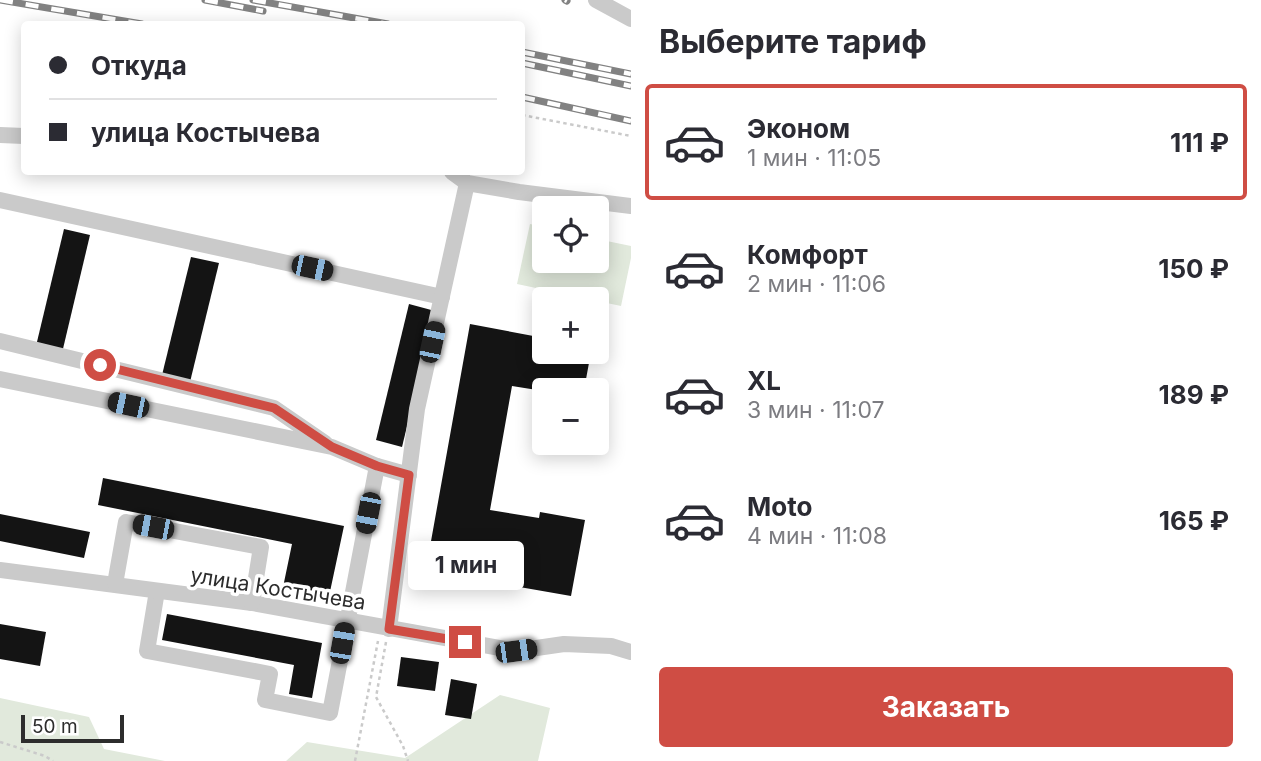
<!DOCTYPE html>
<html lang="ru">
<head>
<meta charset="utf-8">
<style>
	body { margin:0; font-family:Inter,sans-serif; background:#f7f7f7; color:#2b2b33; height:100vh; display:flex; flex-direction:column; font-size:26px; white-space:nowrap }
	* { box-sizing:border-box; margin:0 }
	p { font-size:23px; color:#7c7c81 }
	.icon { flex:none; width:38px; height:38px; fill:none; stroke:currentColor; stroke-width:2; stroke-linecap:round; stroke-linejoin:round }
	.map { position:relative; flex:1; overflow:hidden }
	.details { display:flex; flex-direction:column; background:#fff; width:630px }
	.details>* { flex:none }
	.guide { position:absolute; left:21px; top:21px; width:504px; height:154px; border-radius:7px; box-shadow:0 4px 18px #0003; display:grid; align-content:center; height:154px; padding:0 28px; background:#fff }
	.buttons { position:absolute; left:532px; top:196px; display:grid; gap:14px }
	.buttons a { display:grid; place-items:center; width:77px; height:77px; border-radius:7px; background:#fff; box-shadow:0 4px 18px #0003; font-size:35px }
	.scale { position:absolute; left:21px; bottom:18px; width:103px; box-sizing:border-box; padding-left:7px; border:4px solid #2d2d2d; border-top:0; font-size:19px; line-height:24px; white-space:nowrap; color:#2d2d2d; -webkit-text-stroke:5px #fff; paint-order:stroke }
	.end { position:absolute; width:32px; height:32px; margin:-16px; border:9px solid #cf4d44; background:#fff; box-shadow:0 0 0 4px #fff }
	.from { border-radius:50% }
	.bubble { position:absolute; height:49px; border-radius:7px; background:#fff; box-shadow:0 4px 18px #0003; font-size:23px; font-weight:700; line-height:49px; text-align:center }
	.car { position:absolute; width:21px; height:42px; margin:-21px -10px; border-radius:9px; box-shadow:0 0 5px 2px #0007; background:linear-gradient(#222 24%,#8ab4d8 0 40%,#222 0 76%,#8ab4d8 0 86%,#222 0) }
	.guide b { display:flex; align-items:center; gap:24px; height:66px; font-size:26px }
	.guide b+b { border-top:2px solid #e1e1e2 }
	.guide i { width:18px; height:18px; background:#2b2b33 }
	ul { padding:0; list-style:none }
	li { display:flex; align-items:center; gap:21px; height:116px; margin:0 14px 10px; padding:0 14px; border:4px solid transparent; border-radius:7px }
	li div { flex:1 }
	li b { display:block; font-size:26px }
	li em { font-style:normal; font-weight:700 }
	li.on { border-color:#cf4d44 }
	li>.icon { width:63px; height:63px; stroke-width:1.5 }
	h2 { padding:0 28px; font-size:32px; line-height:84px }
	.action { display:flex; gap:14px; margin-top:auto; padding:14px 28px }
	.action a { flex:1; height:80px; border-radius:7px; background:#cf4d44; color:#fff; font-size:28px; font-weight:700; line-height:80px; text-align:center }
	main { display:flex; flex:1; min-height:0 }
	.map>svg:first-child { display:block }
	.green { fill:#e1e9dc }
	.building { fill:#141414 }
	.lines { fill:none; stroke-linecap:round; stroke-linejoin:round }
	.path { stroke:#cacaca; stroke-width:2.5; stroke-dasharray:3.5 3.5; stroke-linecap:butt }
	.minor { stroke:#cacaca; stroke-width:16 }
	.rail-casing { stroke:#828282; stroke-width:7 }
	.rail { stroke:#fff; stroke-width:4.5; stroke-dasharray:13; stroke-linecap:butt }
	.route { stroke:#cf4d44; stroke-width:9 }
	.labels { text-anchor:middle; stroke-width:7; stroke-linejoin:round; paint-order:stroke }
	.street-label { font-size:21px; fill:#2d2d2d; stroke:#fff }
</style>
</head>
<body>
<main>
<div class="map">
<svg width="631" height="761" viewBox="0 0 631 761">
	<rect width="100%" height="100%" fill="#fff"/>
	<g class="green">
		<polygon points="530,224 544,227 544,261 597,261 597,239 631,246 631,258 621,306 517,284"/>
		<polygon points="500,695 550,708 538,761 286,761 307,742 405,758"/>
		<polygon points="0,698 89,717 104,749 165,761 0,761"/>
	</g>
	<g class="building">
		<polygon points="64,229 90,235 62,353 36,346"/>
		<polygon points="191,257 219,263 190,382 162,375"/>
		<polygon points="409,304 435,311 402,447 376,440"/>
		<polygon points="470,324 544,338 544,352 591,352 584,390 544,390 544,402 535,401 537,390 512,386 490,510 539,518 540,512 585,520 571,596 473,579 432,587 426,569"/>
		<polygon points="103,478 344,526 328,601 282,592 292,544 98,505"/>
		<polygon points="0,514 90,532 84,558 0,541"/>
		<polygon points="167,614 322,643 312,698 289,694 294,665 162,640"/>
		<polygon points="0,624 46,632 40,666 0,659"/>
		<polygon points="401,657 439,662 435,691 397,686"/>
		<polygon points="451,679 477,684 471,719 445,715"/>
	</g>
	<g class="lines">
		<g class="path">
			<polyline points="522,115 631,136"/>
			<polyline points="386,642 376,697 403,746 408,761"/>
			<polyline points="0,742 45,756 53,761"/>
			<polyline points="355,761 378,641"/>
		</g>
		<g class="minor">
			<polyline points="596,0 631,19"/>
			<polyline points="0,135 24,136"/>
			<polyline points="452,172 467,183 519,192 631,206"/>
			<polyline points="0,200 442,297"/>
			<polyline points="0,341 274,408 325,443"/>
			<polyline points="0,379 332,447 377,466 330,713 265,700 270,674 147,651 157,591"/>
			<polyline points="377,466 409,475"/>
			<polyline points="0,570 252,603 516,651 564,644 611,646 631,652"/>
			<polyline points="115,584 126,522 261,547 252,603"/>
			<polyline points="389,629 417,409 467,183"/>
		</g>
		<defs>
			<g id="rail">
				<polyline points="0,0 142,24"/>
				<polyline points="205,0 263,11"/>
				<polyline points="253,0 388,24"/>
				<polyline points="565,0 567,1"/>
				<polyline points="522,52 631,74"/>
				<polyline points="522,63 631,86"/>
				<polyline points="522,97 631,121"/>
			</g>
		</defs>
		<use href="#rail" class="rail-casing"/>
		<use href="#rail" class="rail"/>
	</g>
	<g class="lines">
		<polyline class="route" points="100,365 274,408 332,447 377,466 409,475 389,629 465,642"/>
	</g>
	<g class="labels">
		<g class="street-label">
			<text transform="translate(278 589) rotate(9)" y="7">улица Костычева</text>
		</g>
	</g>
</svg>
<div class="buttons">
<a><svg class="icon" aria-label="locate" viewBox="0 0 24 24"><circle cx="12" cy="12" r="6"/><path d="M12 2v4M12 18v4M2 12h4M18 12h4"/></svg></a>
<a>+</a>
<a>−</a>
</div>
<div class="scale">50 m</div>
<i class="end from" style="left:100px;top:365px"></i>
<i class="end" style="left:465px;top:642px"></i>
<div class="bubble" style="left:408px;top:541px;width:116px">1 мин</div>
<i class="car" style="left:312px;top:268px;rotate:102deg"></i>
<i class="car" style="left:432px;top:342px;rotate:12deg"></i>
<i class="car" style="left:128px;top:405px;rotate:282deg"></i>
<i class="car" style="left:368px;top:513px;rotate:191deg"></i>
<i class="car" style="left:153px;top:527px;rotate:281deg"></i>
<i class="car" style="left:342px;top:643px;rotate:10deg"></i>
<i class="car" style="left:516px;top:651px;rotate:82deg"></i>
<div class="guide">
<b><i class="from"></i>Откуда</b>
<b><i></i>улица Костычева</b>
</div>
</div>
<section class="details">
<h2>Выберите тариф</h2>
<ul>
<li class="on"><svg class="icon" aria-label="car" viewBox="0 0 24 24"><path d="M5 17H2v-5l4-1 3-4h7l3 4 3 1v5h-3M9 17h6M6 11h13"/><circle cx="7" cy="17" r="2"/><circle cx="17" cy="17" r="2"/></svg><div><b>Эконом</b><p>1 мин · 11:05</p></div><em>111 ₽</em></li>
<li><svg class="icon" aria-label="car" viewBox="0 0 24 24"><path d="M5 17H2v-5l4-1 3-4h7l3 4 3 1v5h-3M9 17h6M6 11h13"/><circle cx="7" cy="17" r="2"/><circle cx="17" cy="17" r="2"/></svg><div><b>Комфорт</b><p>2 мин · 11:06</p></div><em>150 ₽</em></li>
<li><svg class="icon" aria-label="car" viewBox="0 0 24 24"><path d="M5 17H2v-5l4-1 3-4h7l3 4 3 1v5h-3M9 17h6M6 11h13"/><circle cx="7" cy="17" r="2"/><circle cx="17" cy="17" r="2"/></svg><div><b>XL</b><p>3 мин · 11:07</p></div><em>189 ₽</em></li>
<li><svg class="icon" aria-label="car" viewBox="0 0 24 24"><path d="M5 17H2v-5l4-1 3-4h7l3 4 3 1v5h-3M9 17h6M6 11h13"/><circle cx="7" cy="17" r="2"/><circle cx="17" cy="17" r="2"/></svg><div><b>Moto</b><p>4 мин · 11:08</p></div><em>165 ₽</em></li>
</ul>
<div class="action"><a>Заказать</a></div>
</section>
</main>
</body>
</html>
